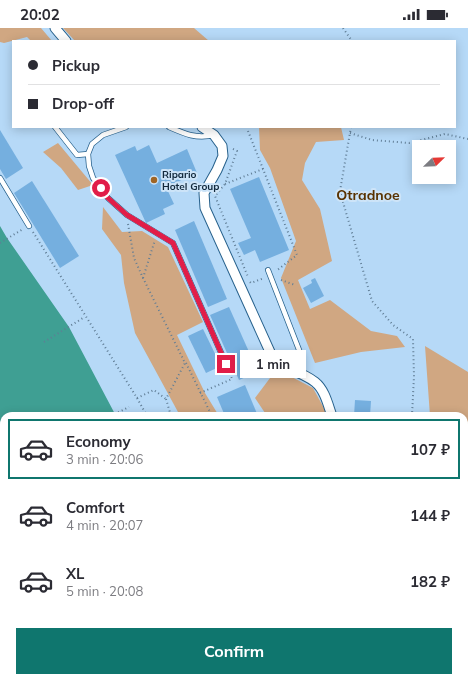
<!DOCTYPE html>
<html lang="en">
<head>
<meta charset="utf-8">
<style>
	body { margin:0; font-family:Mulish,sans-serif; background:#f2f2f3; color:#2b2b33; height:100vh; display:flex; flex-direction:column; font-size:15px; white-space:nowrap }
	* { box-sizing:border-box; margin:0 }
	p { font-size:13px; color:#7c7c81 }
	.icon { flex:none; width:22px; height:22px; fill:none; stroke:currentColor; stroke-width:2; stroke-linecap:round; stroke-linejoin:round }
	.map { position:relative; flex:1; overflow:hidden }
	.details { position:absolute; left:0px; top:384px; width:468px; height:270px; display:flex; flex-direction:column; background:#fff; border-radius:12px 12px 0 0; box-shadow:0 2px 10px #0003 }
	.details>* { flex:none }
	.hud { position:absolute; left:12px; top:12px; width:444px; height:88px; border-radius:0px; box-shadow:0 2px 10px #0003; display:grid; align-content:center; height:88px; padding:0 16px; background:#fff }
	.needle { width:26px; rotate:67deg }
	.fabs { position:absolute; left:412px; top:112px; display:grid; gap:8px }
	.fabs a { display:grid; place-items:center; width:44px; height:44px; border-radius:0px; background:#fff; box-shadow:0 2px 10px #0003; font-size:20px }
	.end { position:absolute; width:18px; height:18px; margin:-9px; border:5px solid #e11d48; background:#fff; box-shadow:0 0 0 2px #fff }
	.from { border-radius:50% }
	.bubble { position:absolute; height:28px; border-radius:0px; background:#fff; box-shadow:0 2px 10px #0003; font-size:13px; font-weight:700; line-height:28px; text-align:center }
	.hud b { display:flex; align-items:center; gap:14px; height:38px; font-size:15px }
	.hud b+b { border-top:1px solid #e1e1e2 }
	.hud i { width:10px; height:10px; background:#2b2b33 }
	ul { padding:7px 0 0; list-style:none }
	li { display:flex; align-items:center; gap:12px; height:60px; margin:0 8px 6px; padding:0 8px; border:2px solid transparent; border-radius:0px }
	li div { flex:1 }
	li b { display:block; font-size:15px }
	li em { font-style:normal; font-weight:700 }
	li.selected { border-color:#0f766e }
	li>.icon { width:36px; height:36px; stroke-width:1.5 }
	.action { display:flex; gap:8px; margin-top:auto; padding:8px 16px }
	.action a { flex:1; height:46px; border-radius:0px; background:#0f766e; color:#fff; font-size:16px; font-weight:700; line-height:46px; text-align:center }
	.status { display:flex; justify-content:space-between; align-items:center; height:28px; padding:0 20px; background:#fff; direction:ltr }
	.status svg { height:11px; fill:currentColor }
	.map>svg:first-child { display:block }
	.green { fill:#d0a782 }
	.water { fill:#3f9f93 }
	.building { fill:#75afdf }
	.lines { fill:none; stroke-linecap:round; stroke-linejoin:round }
	.service-casing { stroke:#27618c; stroke-width:6 }
	.minor-casing { stroke:#27618c; stroke-width:11 }
	.path { stroke:#607d95; stroke-width:2; stroke-dasharray:1 3; stroke-linecap:butt }
	.service { stroke:#fff; stroke-width:4.5 }
	.minor { stroke:#fff; stroke-width:9 }
	.route { stroke:#e11d48; stroke-width:5 }
	.poi-dot { fill:#9f6524; stroke:#cde4f8; stroke-width:1.5 }
	.labels { text-anchor:middle; stroke-width:4; stroke-linejoin:round; paint-order:stroke }
	.poi-label { font-size:10px; font-weight:bold; fill:#12293c; stroke:#cde4f8; text-anchor:start }
	.district-label { font-size:14px; font-weight:bold; fill:#583200; stroke:#cde4f8 }
</style>
</head>
<body>
<div class="status"><b>20:02</b><svg viewBox="0 0 49 12"><path d="M0 12V9h3v3zM5 12V6h3v6zM10 12V3h3v9zM15 12V0h3v12zM26 1h20v11H26zM47 4h2v5h-2z"/></svg></div>
<div class="map">
<svg width="468" height="654" viewBox="0 0 468 654">
	<rect width="100%" height="100%" fill="#b6d9f7"/>
	<g class="green">
		<polygon points="0,0 41,0 52,13 31,13 27,9 4,15 0,14"/>
		<polygon points="63,0 194,0 209,13 75,13"/>
		<polygon points="259,99 341,99 344,112 316,114 305,135 302,152 320,181 332,233 298,252 310,281 330,272 371,303 397,308 405,319 361,324 315,335 281,250 296,213 270,140 260,122"/>
		<polygon points="58,115 93,157 78,162 61,140 43,124"/>
		<polygon points="103,179 122,204 142,203 168,219 203,294 177,307 205,365 219,388 178,388 178,384 135,305 124,255 121,227 102,201"/>
		<polygon points="425,318 468,344 468,464 464,461 464,388 430,388"/>
		<polygon points="276,342 288,347 313,360 325,382 327,388 267,388 255,370"/>
		<polygon points="254,650 369,650 371,654 255,654"/>
	</g>
	<polygon class="water" points="0,198 7,210 69,299 116,388 4,388 4,650 151,650 152,654 0,654"/>
	<g class="building">
		<polygon points="0,102 23,140 6,151 0,141"/>
		<polygon points="149,117 157,135 187,121 197,145 166,159 174,176 163,181 165,186 146,195 115,127 135,118 137,123"/>
		<polygon points="259,149 289,222 260,234 255,222 244,227 238,215 251,210 230,161"/>
		<polygon points="32,153 79,228 60,240 14,165"/>
		<polygon points="194,193 227,271 208,279 175,202"/>
		<polygon points="315,250 324,268 311,275 303,260 312,255 311,252"/>
		<polygon points="229,279 258,344 239,352 210,287"/>
		<polygon points="203,301 221,338 206,345 188,308"/>
		<polygon points="245,357 258,388 225,388 217,369"/>
		<polygon points="355,372 371,373 370,388 354,388"/>
		<polygon points="322,650 333,650 334,654 323,654"/>
		<polygon points="387,650 412,650 413,654 388,654"/>
	</g>
	<g class="lines">
		<defs>
			<g id="service">
				<polyline points="55,99 77,127 88,126"/>
				<polyline points="126,99 103,107 92,116 88,126 89,138 93,150 108,170 127,187 173,215 226,336"/>
				<path d="M 169,99 C 185,106 196,111 214,107"/>
				<polyline points="0,150 29,198"/>
				<polyline points="268,242 301,327 303,346"/>
				<polyline points="464,643 468,644"/>
				<polyline points="313,650 315,654"/>
				<polyline points="424,654 426,650"/>
			</g>
			<g id="minor">
				<polyline points="55,0 66,13"/>
				<path d="M 202,99 L 214,107 L 222,118 L 223,128 L 217,142 L 204,165 L 205,180 L 275,335 C 288,341 304,345 315,354 C 325,362 328,377 332,388"/>
				<polyline points="451,650 457,654"/>
			</g>
		</defs>
		<use href="#service" class="service-casing"/>
		<use href="#minor" class="minor-casing"/>
		<g class="path">
			<polyline points="343,0 352,13"/>
			<polyline points="351,99 340,163 345,181 372,273 393,297 413,311 414,348 412,388"/>
			<polyline points="248,103 263,141"/>
			<polyline points="350,105 372,112 409,115 445,106 468,111"/>
			<polyline points="233,121 237,123 225,156 215,168 248,249"/>
			<polyline points="225,156 263,141 297,227 276,243"/>
			<polyline points="128,196 134,230 143,250 185,335 166,371 171,388"/>
			<polyline points="33,204 137,370 147,388"/>
			<polyline points="0,215 23,201"/>
			<polyline points="143,250 155,212"/>
			<polyline points="281,252 295,257"/>
			<polyline points="250,254 251,255 264,250"/>
			<polyline points="44,314 83,290"/>
			<polyline points="186,335 212,388"/>
			<polyline points="200,365 232,351 229,343"/>
			<polyline points="137,370 154,362 166,371"/>
			<polyline points="111,388 129,379"/>
			<polyline points="184,650 185,654"/>
			<polyline points="258,650 260,654"/>
			<polyline points="282,654 304,650"/>
		</g>
		<use href="#service" class="service"/>
		<use href="#minor" class="minor"/>
	</g>
	<g class="lines">
		<polyline class="route" points="101,160 108,170 127,187 173,215 226,336"/>
	</g>
	<circle class="poi-dot" cx="154" cy="152" r="4"/>
	<g class="labels">
		<g class="poi-label">
			<text x="162" y="150">Ripario<tspan x="162" dy="12">Hotel Group</tspan></text>
		</g>
		<g class="district-label">
			<text x="368" y="172">Otradnoe</text>
		</g>
	</g>
</svg>
<div class="fabs">
<a><svg class="needle" viewBox="-14 -14 28 28"><path d="M0-13l5 13h-10z" fill="#e53935"/><path d="M0 13l5-13h-10z" fill="#7c7c81"/></svg></a>
</div>
<i class="end from" style="left:101px;top:160px"></i>
<i class="end" style="left:226px;top:336px"></i>
<div class="bubble" style="left:240px;top:322px;width:66px">1 min</div>
<div class="hud">
<b><i class="from"></i>Pickup</b>
<b><i></i>Drop-off</b>
</div>
<section class="details">
<ul>
<li class="selected"><svg class="icon" aria-label="car" viewBox="0 0 24 24"><path d="M5 17H2v-5l4-1 3-4h7l3 4 3 1v5h-3M9 17h6M6 11h13"/><circle cx="7" cy="17" r="2"/><circle cx="17" cy="17" r="2"/></svg><div><b>Economy</b><p>3 min · 20:06</p></div><em>107 ₽</em></li>
<li><svg class="icon" aria-label="car" viewBox="0 0 24 24"><path d="M5 17H2v-5l4-1 3-4h7l3 4 3 1v5h-3M9 17h6M6 11h13"/><circle cx="7" cy="17" r="2"/><circle cx="17" cy="17" r="2"/></svg><div><b>Comfort</b><p>4 min · 20:07</p></div><em>144 ₽</em></li>
<li><svg class="icon" aria-label="car" viewBox="0 0 24 24"><path d="M5 17H2v-5l4-1 3-4h7l3 4 3 1v5h-3M9 17h6M6 11h13"/><circle cx="7" cy="17" r="2"/><circle cx="17" cy="17" r="2"/></svg><div><b>XL</b><p>5 min · 20:08</p></div><em>182 ₽</em></li>
</ul>
<div class="action"><a>Confirm</a></div>
</section>
</div>
</body>
</html>
